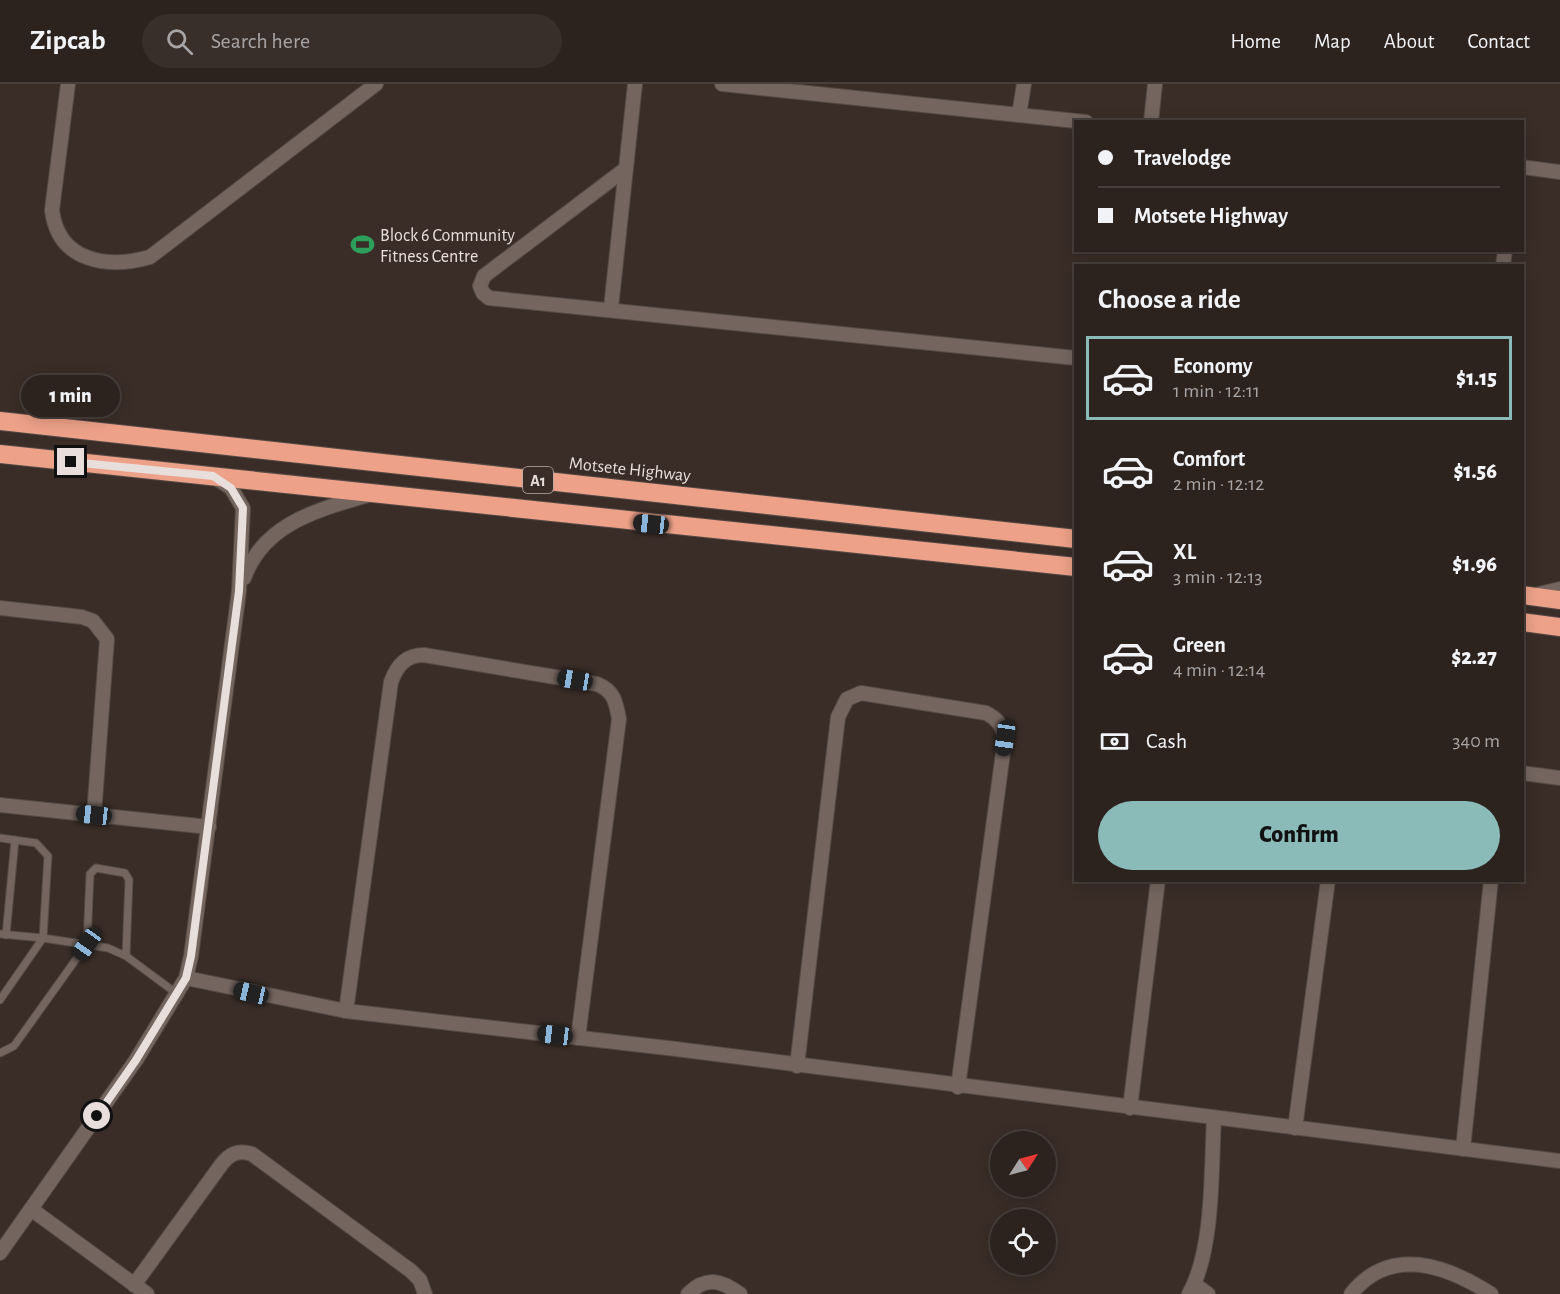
<!DOCTYPE html>
<html lang="en">
<head>
<meta charset="utf-8">
<style>
	body { margin:0; font-family:"Alegreya Sans",sans-serif; background:#382f2b; color:#f1f3f6; height:100vh; display:flex; flex-direction:column; font-size:22px; white-space:nowrap }
	* { box-sizing:border-box; margin:0 }
	p { font-size:20px; color:#a6a4a4 }
	.icon { flex:none; width:33px; height:33px; fill:none; stroke:currentColor; stroke-width:2; stroke-linecap:round; stroke-linejoin:round }
	.map { position:relative; flex:1; overflow:hidden }
	.details { position:absolute; left:1074px; top:180px; width:450px; height:618px; display:flex; flex-direction:column; background:#2c221e; border-radius:0px; box-shadow:0 3px 15px #0003,0 0 0 2px #483f3c }
	.details>* { flex:none }
	.banner { position:absolute; left:1074px; top:36px; width:450px; height:132px; border-radius:0px; box-shadow:0 3px 15px #0003,0 0 0 2px #483f3c; display:grid; align-content:center; height:132px; padding:0 24px; background:#2c221e }
	.needle { width:39px; rotate:54deg }
	.controls { position:absolute; left:990px; top:1047px; display:grid; gap:12px }
	.controls a { display:grid; place-items:center; width:66px; height:66px; border-radius:50%; background:#2c221e; box-shadow:0 3px 15px #0003,0 0 0 2px #483f3c; font-size:30px }
	.end { position:absolute; width:27px; height:27px; margin:-14px; border:8px solid #e8dfdc; background:#111; box-shadow:0 0 0 3px #111 }
	.from { border-radius:50% }
	.bubble { position:absolute; height:42px; border-radius:21px; background:#2c221e; box-shadow:0 3px 15px #0003,0 0 0 2px #483f3c; font-size:20px; font-weight:800; line-height:42px; text-align:center }
	.car { position:absolute; width:18px; height:36px; margin:-18px -9px; border-radius:8px; box-shadow:0 0 4px 2px #0007; background:linear-gradient(#222 24%,#8ab4d8 0 40%,#222 0 76%,#8ab4d8 0 86%,#222 0) }
	.banner b { display:flex; align-items:center; gap:21px; height:57px; font-size:22px }
	.banner b+b { border-top:2px solid #483f3c }
	.banner i { width:15px; height:15px; background:#f1f3f6 }
	ul { padding:0; list-style:none }
	li { display:flex; align-items:center; gap:18px; height:84px; margin:0 12px 9px; padding:0 12px; border:3px solid transparent; border-radius:0px }
	li div { flex:1 }
	li b { display:block; font-size:22px }
	li em { font-style:normal; font-weight:800 }
	li.selected { border-color:#8bbbb9 }
	li>.icon { width:54px; height:54px; stroke-width:1.5 }
	h2 { padding:0 24px; font-size:27px; line-height:72px }
	.pay { display:flex; align-items:center; gap:15px; height:66px; padding:0 24px; font-size:22px }
	.pay p { margin-inline-start:auto }
	.primary-button { display:flex; gap:12px; margin-top:auto; padding:12px 24px }
	.primary-button a { flex:1; height:69px; border-radius:36px; background:#8bbbb9; color:#111; font-size:24px; font-weight:800; line-height:69px; text-align:center }
	header { display:flex; align-items:center; gap:36px; box-sizing:border-box; height:84px; padding:0 30px; background:#2c221e; border-bottom:2px solid #483f3c }
	header strong { font-size:28px }
	nav { display:flex; gap:33px; margin-inline-start:auto; font-size:21px }
	.search { width:420px; height:54px; background:#382f2b; display:flex; align-items:center; gap:15px; box-sizing:border-box; padding:0 21px; border-radius:33px; color:#a6a4a4; font-size:22px }
	.map>svg:first-child { display:block }
	.lines { fill:none; stroke-linecap:round; stroke-linejoin:round }
	.lane-casing { stroke:#554a45; stroke-width:9 }
	.street-casing { stroke:#554a45; stroke-width:16 }
	.highway-casing { stroke:#554a45; stroke-width:20 }
	.lane { stroke:#74655f; stroke-width:7 }
	.street { stroke:#74655f; stroke-width:14 }
	.highway { stroke:#eda188; stroke-width:18 }
	.route { stroke:#e8dfdc; stroke-width:8 }
	.labels { text-anchor:middle; stroke-width:4.5; stroke-linejoin:round; paint-order:stroke }
	.shield { fill:#3a2d28; stroke:#b4aaa6; stroke-width:1.5 }
	.shield-label { font-size:16px; font-weight:bold; fill:#e8dfdc }
	.poi-label { font-size:18px; fill:#e8dfdc; stroke:#3a2d28; text-anchor:start }
	.street-label { font-size:18px; fill:#e8dfdc; stroke:#3a2d28 }
</style>
</head>
<body>
<header>
<strong>Zipcab</strong>
<div class="search"><svg class="icon" aria-label="search" viewBox="0 0 24 24"><circle cx="10" cy="10" r="6"/><path d="M15 15l6 6"/></svg>Search here</div>
<nav><a>Home</a><a>Map</a><a>About</a><a>Contact</a></nav>
</header>
<div class="map">
<svg width="1560" height="1210" viewBox="0 0 1560 1210">
	<rect width="100%" height="100%" fill="#3a2d28"/>
	<g class="lines">
		<defs>
			<g id="lane">
				<polyline points="0,754 36,759 48,772 43,854 0,850"/>
				<polyline points="6,851 15,756"/>
				<polyline points="0,916 43,854 108,864 126,872 176,909"/>
				<polyline points="0,969 14,962 87,860 90,790 96,784 125,789 129,796 126,872"/>
			</g>
			<g id="street">
				<path d="M 68,0 L 52,126 C 58,178 108,185 150,173 L 376,0"/>
				<polyline points="722,0 1086,38"/>
				<polyline points="1019,31 1024,0"/>
				<polyline points="1151,38 1155,0"/>
				<polyline points="1522,83 1560,88"/>
				<polyline points="624,86 484,192 480,202 483,209 489,214 1076,274"/>
				<polyline points="1503,182 1505,166"/>
				<polyline points="611,224 635,0"/>
				<path d="M 244,494 C 264,439 318,426 368,411"/>
				<polyline points="1539,510 1560,505"/>
				<polyline points="0,524 82,533 93,537 107,555 94,731"/>
				<polyline points="1522,689 1560,694"/>
				<polyline points="0,721 209,743"/>
				<polyline points="186,894 346,927 676,965 1560,1077"/>
				<path d="M 346,927 L 391,598 C 397,581 406,571 424,571 L 597,600 C 614,607 616,618 619,635 L 578,954"/>
				<path d="M 797,982 L 838,633 L 847,615 L 861,609 L 986,629 C 998,635 1002,642 1005,654 L 958,1003"/>
				<polyline points="1130,1024 1158,796"/>
				<polyline points="1295,1044 1328,796"/>
				<polyline points="1463,1065 1491,796"/>
				<polyline points="31,1125 147,1210"/>
				<polyline points="0,1169 136,976 186,894 191,872 239,507 243,424 231,404 216,394"/>
				<polyline points="1194,1200 1208,1210"/>
				<path d="M 134,1201 L 221,1081 C 230,1069 238,1066 252,1070 L 411,1187 L 420,1196 L 425,1210"/>
				<path d="M 688,1210 C 706,1192 721,1196 740,1210"/>
				<path d="M 1189,1210 C 1214,1166 1211,1086 1214,1035"/>
				<path d="M 1351,1210 C 1390,1161 1446,1181 1491,1210"/>
			</g>
			<g id="highway">
				<polyline points="0,337 1076,455"/>
				<polyline points="0,370 1076,483"/>
				<polyline points="1522,511 1560,516"/>
				<polyline points="1522,538 1560,543"/>
			</g>
		</defs>
		<use href="#lane" class="lane-casing"/>
		<use href="#street" class="street-casing"/>
		<use href="#highway" class="highway-casing"/>
		<use href="#lane" class="lane"/>
		<use href="#street" class="street"/>
		<use href="#highway" class="highway"/>
	</g>
	<g class="lines">
		<polyline class="route" points="71,378 213,392 231,404 243,424 239,507 191,872 186,894 136,976 97,1032"/>
	</g>
	<defs>
		<symbol id="stadium-bare" viewBox="-9 -9 18 18"><path d="M0-5a6.5 5 0 1 0 0 10a6.5 5 0 1 0 0-10ZM-3.5-1.8h7v3.6h-7Z" fill="#2e9e5b" stroke="#3a2d28" stroke-width="2.5" paint-order="stroke"/></symbol>
	</defs>
	<g fill-rule="evenodd">
		<use href="#stadium-bare" x="346" y="144" width="33" height="33"/>
	</g>
	<g class="labels">
		<rect class="shield" x="523" y="383" width="30" height="26" rx="4.5"/>
		<g class="shield-label">
			<text x="538" y="402">A1</text>
		</g>
		<g class="poi-label">
			<text x="380" y="157">Block 6 Community<tspan x="380" dy="21">Fitness Centre</tspan></text>
		</g>
		<g class="street-label">
			<text transform="translate(630 385) rotate(6)" y="6">Motsete Highway</text>
		</g>
	</g>
</svg>
<div class="controls">
<a><svg class="needle" viewBox="-14 -14 28 28"><path d="M0-13l5 13h-10z" fill="#e53935"/><path d="M0 13l5-13h-10z" fill="#a6a4a4"/></svg></a>
<a><svg class="icon" aria-label="locate" viewBox="0 0 24 24"><circle cx="12" cy="12" r="6"/><path d="M12 2v4M12 18v4M2 12h4M18 12h4"/></svg></a>
</div>
<i class="end from" style="left:97px;top:1032px"></i>
<i class="end" style="left:71px;top:378px"></i>
<div class="bubble" style="left:21px;top:291px;width:99px">1 min</div>
<i class="car" style="left:651px;top:440px;rotate:276deg"></i>
<i class="car" style="left:575px;top:596px;rotate:279deg"></i>
<i class="car" style="left:1005px;top:654px;rotate:188deg"></i>
<i class="car" style="left:94px;top:731px;rotate:276deg"></i>
<i class="car" style="left:87px;top:860px;rotate:215deg"></i>
<i class="car" style="left:251px;top:909px;rotate:283deg"></i>
<i class="car" style="left:555px;top:951px;rotate:277deg"></i>
<div class="banner">
<b><i class="from"></i>Travelodge</b>
<b><i></i>Motsete Highway</b>
</div>
<section class="details">
<h2>Choose a ride</h2>
<ul>
<li class="selected"><svg class="icon" aria-label="car" viewBox="0 0 24 24"><path d="M5 17H2v-5l4-1 3-4h7l3 4 3 1v5h-3M9 17h6M6 11h13"/><circle cx="7" cy="17" r="2"/><circle cx="17" cy="17" r="2"/></svg><div><b>Economy</b><p>1 min · 12:11</p></div><em>$1.15</em></li>
<li><svg class="icon" aria-label="car" viewBox="0 0 24 24"><path d="M5 17H2v-5l4-1 3-4h7l3 4 3 1v5h-3M9 17h6M6 11h13"/><circle cx="7" cy="17" r="2"/><circle cx="17" cy="17" r="2"/></svg><div><b>Comfort</b><p>2 min · 12:12</p></div><em>$1.56</em></li>
<li><svg class="icon" aria-label="car" viewBox="0 0 24 24"><path d="M5 17H2v-5l4-1 3-4h7l3 4 3 1v5h-3M9 17h6M6 11h13"/><circle cx="7" cy="17" r="2"/><circle cx="17" cy="17" r="2"/></svg><div><b>XL</b><p>3 min · 12:13</p></div><em>$1.96</em></li>
<li><svg class="icon" aria-label="car" viewBox="0 0 24 24"><path d="M5 17H2v-5l4-1 3-4h7l3 4 3 1v5h-3M9 17h6M6 11h13"/><circle cx="7" cy="17" r="2"/><circle cx="17" cy="17" r="2"/></svg><div><b>Green</b><p>4 min · 12:14</p></div><em>$2.27</em></li>
</ul>
<div class="pay"><svg class="icon" aria-label="cash" viewBox="0 0 24 24"><path d="M3 7h18v10H3z"/><circle cx="12" cy="12" r="2"/></svg>Cash<p>340 m</p></div>
<div class="primary-button"><a>Confirm</a></div>
</section>
</div>
</body>
</html>
